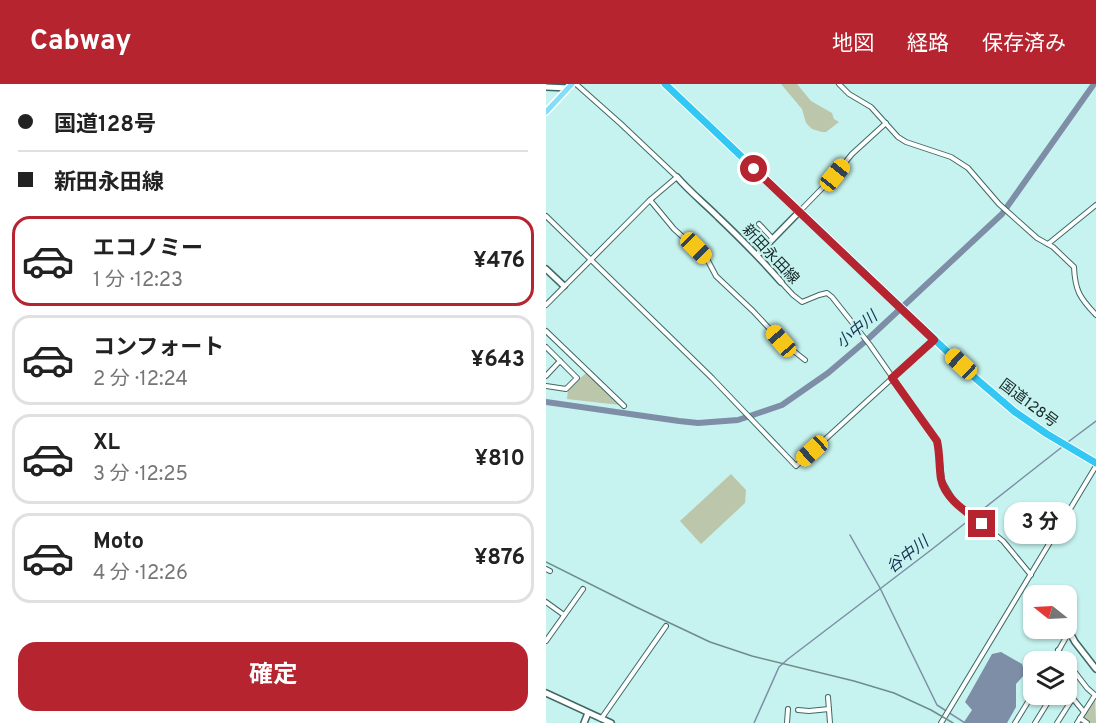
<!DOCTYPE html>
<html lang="ja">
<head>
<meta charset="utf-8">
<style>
	body { margin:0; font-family:Overpass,"Noto Sans JP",sans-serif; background:#f6f6f6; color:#222; height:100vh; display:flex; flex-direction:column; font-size:22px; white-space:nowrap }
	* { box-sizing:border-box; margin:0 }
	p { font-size:20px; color:#767676 }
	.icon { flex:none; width:33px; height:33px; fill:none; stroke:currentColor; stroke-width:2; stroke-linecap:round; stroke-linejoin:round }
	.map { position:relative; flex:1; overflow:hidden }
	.side { display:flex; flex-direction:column; background:#fff; width:546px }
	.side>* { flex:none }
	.hud { display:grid; align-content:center; height:132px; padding:0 18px; background:#fff }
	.needle { width:39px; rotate:288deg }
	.controls { position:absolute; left:477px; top:501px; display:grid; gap:12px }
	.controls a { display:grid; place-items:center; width:54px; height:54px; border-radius:12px; background:#fff; box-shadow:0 2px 4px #0004; font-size:30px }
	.end { position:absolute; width:27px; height:27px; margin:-14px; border:8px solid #b5242f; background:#fff; box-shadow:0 0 0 3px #fff }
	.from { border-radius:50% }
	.bubble { position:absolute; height:42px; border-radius:18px; background:#fff; box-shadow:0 2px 4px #0004; font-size:20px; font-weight:700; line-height:42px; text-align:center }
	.car { position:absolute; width:18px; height:36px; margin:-18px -9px; border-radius:8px; box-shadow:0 0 4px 2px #0007; background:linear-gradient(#f5c518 24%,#345 0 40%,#f5c518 0 76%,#345 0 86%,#f5c518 0) }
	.hud b { display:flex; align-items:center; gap:21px; height:57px; font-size:22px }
	.hud b+b { border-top:2px solid #e0e0e0 }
	.hud i { width:15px; height:15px; background:#222 }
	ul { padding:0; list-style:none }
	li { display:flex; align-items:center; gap:18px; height:90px; margin:0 12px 9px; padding:0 6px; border:3px solid #e0e0e0; border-radius:18px }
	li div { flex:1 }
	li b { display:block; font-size:22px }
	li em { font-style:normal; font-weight:700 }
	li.selected { border-color:#b5242f }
	li>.icon { width:54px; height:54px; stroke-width:1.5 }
	.primary-button { display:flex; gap:12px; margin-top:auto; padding:12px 18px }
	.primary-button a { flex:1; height:69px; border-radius:18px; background:#b5242f; color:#fff; font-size:24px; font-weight:700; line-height:69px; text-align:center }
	header { display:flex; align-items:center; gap:36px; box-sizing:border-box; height:84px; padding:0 30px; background:#b5242f; color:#fff }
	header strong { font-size:28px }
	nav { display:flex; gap:33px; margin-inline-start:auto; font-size:21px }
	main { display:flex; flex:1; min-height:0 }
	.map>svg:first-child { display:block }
	.green { fill:#bcc6aa }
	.water { fill:#7d8ea6 }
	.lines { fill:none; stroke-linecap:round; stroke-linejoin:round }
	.stream { stroke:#7d8ea6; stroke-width:1.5 }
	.river { stroke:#7d8ea6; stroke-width:6 }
	.street-casing { stroke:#3f6865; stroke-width:6 }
	.secondary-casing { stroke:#3f6865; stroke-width:8 }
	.primary-casing { stroke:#fff; stroke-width:8 }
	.highway-casing { stroke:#fff; stroke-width:9 }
	.street { stroke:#fff; stroke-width:4 }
	.secondary { stroke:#fff; stroke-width:5 }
	.primary { stroke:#84def8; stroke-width:5 }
	.highway { stroke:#32c8f3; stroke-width:7 }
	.rail { stroke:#6e8d8a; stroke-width:1.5 }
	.route { stroke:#b5242f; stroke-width:8 }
	.labels { text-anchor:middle; stroke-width:4.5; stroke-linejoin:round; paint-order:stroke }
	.street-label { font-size:15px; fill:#162726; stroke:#c6f3ef }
	.water-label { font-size:16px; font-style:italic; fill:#173255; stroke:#c6f3ef }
</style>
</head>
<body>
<header>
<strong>Cabway</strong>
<nav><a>地図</a><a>経路</a><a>保存済み</a></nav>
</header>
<main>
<section class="side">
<div class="hud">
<b><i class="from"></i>国道128号</b>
<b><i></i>新田永田線</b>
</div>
<ul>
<li class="selected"><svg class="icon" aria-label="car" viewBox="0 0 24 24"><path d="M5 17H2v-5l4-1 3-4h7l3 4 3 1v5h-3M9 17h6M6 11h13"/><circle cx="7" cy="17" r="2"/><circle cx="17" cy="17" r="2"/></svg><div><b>エコノミー</b><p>1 分 · 12:23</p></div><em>¥476</em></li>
<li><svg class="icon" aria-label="car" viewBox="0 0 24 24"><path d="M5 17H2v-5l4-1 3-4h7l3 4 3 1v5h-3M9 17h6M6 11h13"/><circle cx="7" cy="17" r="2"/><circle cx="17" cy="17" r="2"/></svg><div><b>コンフォート</b><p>2 分 · 12:24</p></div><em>¥643</em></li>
<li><svg class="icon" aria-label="car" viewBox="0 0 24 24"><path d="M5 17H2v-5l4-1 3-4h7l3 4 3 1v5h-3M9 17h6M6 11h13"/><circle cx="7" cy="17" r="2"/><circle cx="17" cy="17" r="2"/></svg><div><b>XL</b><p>3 分 · 12:25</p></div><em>¥810</em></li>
<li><svg class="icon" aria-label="car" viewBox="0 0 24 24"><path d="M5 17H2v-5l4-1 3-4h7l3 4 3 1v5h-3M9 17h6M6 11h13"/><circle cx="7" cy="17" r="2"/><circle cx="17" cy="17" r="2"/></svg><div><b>Moto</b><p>4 分 · 12:26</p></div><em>¥876</em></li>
</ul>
<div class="primary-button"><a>確定</a></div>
</section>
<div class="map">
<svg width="550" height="639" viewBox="0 0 550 639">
	<rect width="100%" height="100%" fill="#c6f3ef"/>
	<g class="green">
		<polygon points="235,0 251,0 265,17 286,29 288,35 293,38 280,48 276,48 266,45 260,39 256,25"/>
		<polygon points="40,289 74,321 21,315 22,306"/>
		<polygon points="185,390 200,406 199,419 155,460 134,437"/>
		<polygon points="549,614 550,639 545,639 537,634"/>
	</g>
	<polygon class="water" points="455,568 476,580 479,590 470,600 470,623 461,639 419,639 418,638 426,626 419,618 446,570"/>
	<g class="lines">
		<g class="stream">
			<polyline points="522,358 550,337"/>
			<polyline points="304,451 334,504 391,621 419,639"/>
			<polyline points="208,639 233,583 242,575 385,466 516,363"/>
		</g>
		<polyline class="river" points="0,318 133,337 152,339 192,336 236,321 282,289 322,255 456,130 548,0"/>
		<defs>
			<g id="street">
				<path d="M 293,0 L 303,10 L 325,23 L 352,53 L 360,58 L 405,73 L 422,84 L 453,120 L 491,154 L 507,163 L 528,183 C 529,207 534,214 550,231"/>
				<polyline points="104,116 128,145 161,175 170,192 207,227 235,257 259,276"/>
				<polyline points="253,128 289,91 306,70 340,39"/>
				<polyline points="0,132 166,294 250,382 388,256"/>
				<polyline points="213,140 227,155"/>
				<polyline points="502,160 550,121"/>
				<polyline points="235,198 247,211 256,218 273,211 281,209 286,213 324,261 391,357 393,368 396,397 409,419 457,457 485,491"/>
				<polyline points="0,221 104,116 131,93 75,40 30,0"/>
				<polyline points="0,247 78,322"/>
				<polyline points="0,263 31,294 20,305 0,302"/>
				<polyline points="0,292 14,277"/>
				<polyline points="0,485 4,487"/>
				<polyline points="0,518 18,531"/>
				<polyline points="0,557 37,505"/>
				<polyline points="512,566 541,604 550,612"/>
				<polyline points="506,578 523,548"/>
				<polyline points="520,606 538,628"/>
				<polyline points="282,613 284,639"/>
				<polyline points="252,626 263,627 283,625"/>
				<polyline points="534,634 541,639"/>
				<polyline points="55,635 120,542"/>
				<polyline points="241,639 242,625"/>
				<polyline points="395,639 550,382"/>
				<polyline points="469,639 488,608"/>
				<polyline points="489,639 507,610"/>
				<polyline points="511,639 527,614"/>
				<polyline points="531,639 549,611"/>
			</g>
			<g id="secondary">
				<polyline points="0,3 22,4"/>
				<path d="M 131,93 C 144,108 158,119 172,133 C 194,154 215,175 235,198"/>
				<polyline points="211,171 253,128"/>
				<polyline points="0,185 18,202"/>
				<polyline points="523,547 529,558 550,585"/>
				<polyline points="0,609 65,639"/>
				<polyline points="38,639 42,629"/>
			</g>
			<polyline id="primary" points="0,28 26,0"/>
			<polyline id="highway" points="119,0 428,293 469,328 501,350 550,379"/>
		</defs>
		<use href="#street" class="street-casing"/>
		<use href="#secondary" class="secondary-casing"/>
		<use href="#primary" class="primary-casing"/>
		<use href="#highway" class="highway-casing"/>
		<use href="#street" class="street"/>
		<use href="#secondary" class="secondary"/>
		<use href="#primary" class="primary"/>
		<use href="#highway" class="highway"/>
		<polyline class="rail" points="0,478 90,523 164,558 206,572 308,597 348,609 385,626 407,639"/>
	</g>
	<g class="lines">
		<path class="route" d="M 208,85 L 388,256 L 346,294 L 391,357 C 394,370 393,383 395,395 C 399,415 421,428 436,440"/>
	</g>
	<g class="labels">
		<g class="street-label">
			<text transform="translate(225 170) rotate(47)" y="5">新田永田線</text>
			<text transform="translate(483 319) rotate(37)" y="5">国道128号</text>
		</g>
		<g class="water-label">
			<text transform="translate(310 245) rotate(-40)" y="6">小中川</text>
			<text transform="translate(361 470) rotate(-38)" y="6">谷中川</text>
		</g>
	</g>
</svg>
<div class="controls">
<a><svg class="needle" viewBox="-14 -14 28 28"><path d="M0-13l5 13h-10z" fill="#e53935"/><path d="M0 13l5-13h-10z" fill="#767676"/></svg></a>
<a><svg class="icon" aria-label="layers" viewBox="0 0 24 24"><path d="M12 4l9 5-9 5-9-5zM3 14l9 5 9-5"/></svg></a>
</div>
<i class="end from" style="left:208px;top:85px"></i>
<i class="end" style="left:436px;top:440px"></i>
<div class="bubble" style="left:458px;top:418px;width:72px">3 分</div>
<i class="car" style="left:289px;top:91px;rotate:39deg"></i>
<i class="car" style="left:150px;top:164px;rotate:135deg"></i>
<i class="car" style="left:235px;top:257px;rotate:319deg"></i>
<i class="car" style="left:415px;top:280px;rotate:313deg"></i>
<i class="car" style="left:266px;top:367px;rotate:228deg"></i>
</div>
</main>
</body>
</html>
